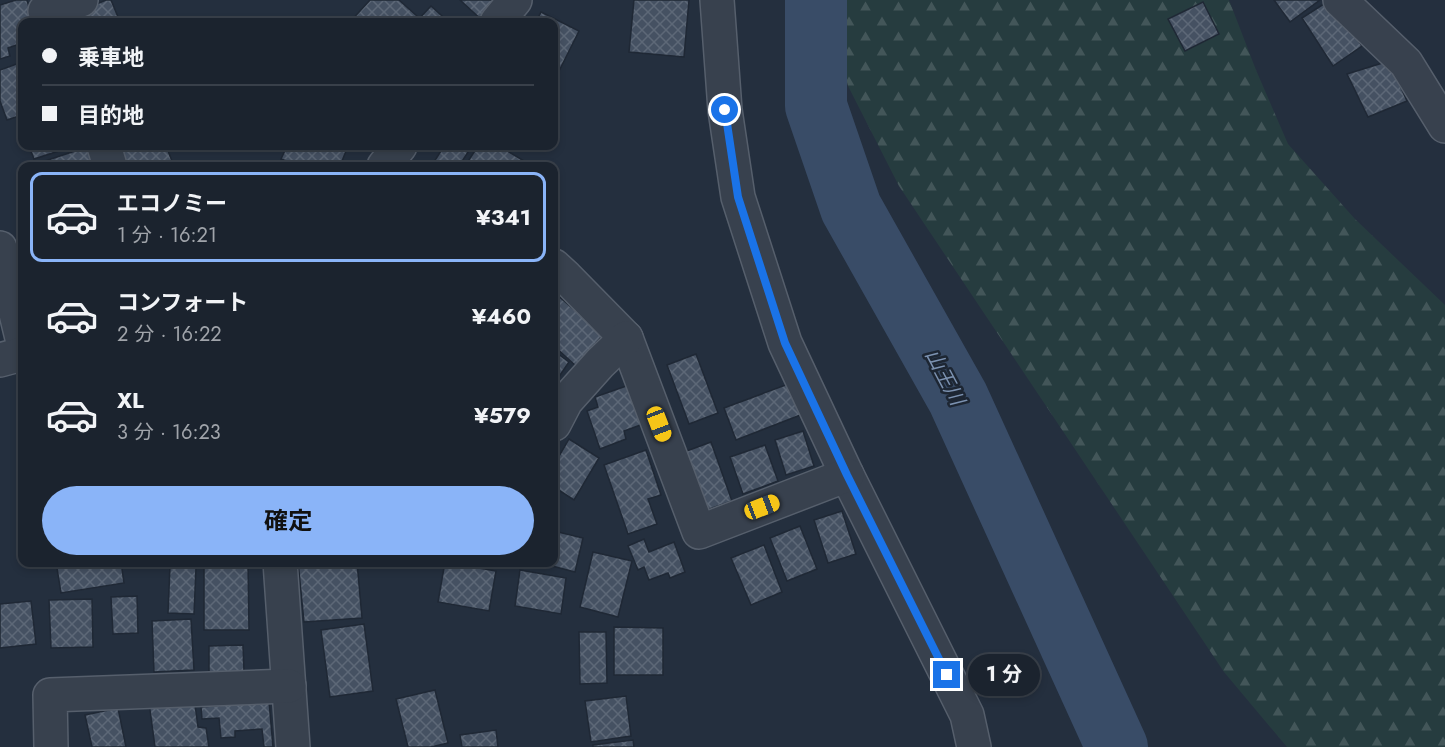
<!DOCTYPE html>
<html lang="ja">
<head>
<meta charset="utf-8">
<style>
	body { margin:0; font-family:Jost,"Noto Sans JP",sans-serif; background:#282f3a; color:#f1f3f6; height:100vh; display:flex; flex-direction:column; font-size:22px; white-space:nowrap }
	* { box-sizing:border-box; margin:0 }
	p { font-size:20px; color:#a0a4aa }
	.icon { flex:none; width:33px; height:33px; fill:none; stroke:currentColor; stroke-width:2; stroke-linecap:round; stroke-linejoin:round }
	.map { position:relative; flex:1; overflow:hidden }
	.drawer { position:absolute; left:18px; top:162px; width:540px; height:405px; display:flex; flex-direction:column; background:#1b232e; border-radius:12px; box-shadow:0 3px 9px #0003,0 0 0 2px #39404a }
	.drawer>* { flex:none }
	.top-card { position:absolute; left:18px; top:18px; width:540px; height:132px; border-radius:12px; box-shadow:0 3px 9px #0003,0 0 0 2px #39404a; display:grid; align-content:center; height:132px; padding:0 24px; background:#1b232e }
	.end { position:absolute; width:27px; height:27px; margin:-14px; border:8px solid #1a73e8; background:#fff; box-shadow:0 0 0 3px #fff }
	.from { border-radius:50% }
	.bubble { position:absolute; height:42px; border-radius:21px; background:#1b232e; box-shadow:0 3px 9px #0003,0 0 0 2px #39404a; font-size:20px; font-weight:700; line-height:42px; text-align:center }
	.car { position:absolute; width:18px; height:36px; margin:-18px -9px; border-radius:8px; box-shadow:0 0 4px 2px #0007; background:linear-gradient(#f5c518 24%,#345 0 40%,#f5c518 0 76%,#345 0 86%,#f5c518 0) }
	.top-card b { display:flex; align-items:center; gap:21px; height:57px; font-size:22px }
	.top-card b+b { border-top:2px solid #39404a }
	.top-card i { width:15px; height:15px; background:#f1f3f6 }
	ul { padding:10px 0 0; list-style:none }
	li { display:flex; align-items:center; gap:18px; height:90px; margin:0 12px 9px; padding:0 12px; border:3px solid transparent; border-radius:12px }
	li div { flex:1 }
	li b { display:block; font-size:22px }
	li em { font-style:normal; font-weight:700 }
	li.on { border-color:#8ab4f8 }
	li>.icon { width:54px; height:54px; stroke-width:1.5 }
	.action { display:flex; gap:12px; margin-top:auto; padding:12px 24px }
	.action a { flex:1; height:69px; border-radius:36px; background:#8ab4f8; color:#111; font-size:24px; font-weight:700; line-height:69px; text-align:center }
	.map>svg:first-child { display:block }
	.forest { fill:url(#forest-firs) }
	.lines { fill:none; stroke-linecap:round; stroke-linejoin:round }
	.river { stroke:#394c67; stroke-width:62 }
	.building { fill:url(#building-cross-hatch); stroke:#1f2835; stroke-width:1.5 }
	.minor-casing { stroke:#565f6c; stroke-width:36 }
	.minor { stroke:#38414e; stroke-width:33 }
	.route { stroke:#1a73e8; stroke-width:8 }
	.labels { text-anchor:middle; stroke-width:5; stroke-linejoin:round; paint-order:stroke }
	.water-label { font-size:20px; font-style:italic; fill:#7c92b1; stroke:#1d2633 }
</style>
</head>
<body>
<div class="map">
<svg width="1445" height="747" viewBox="0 0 1445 747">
	<defs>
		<pattern id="forest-firs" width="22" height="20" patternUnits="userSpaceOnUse" patternTransform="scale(1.5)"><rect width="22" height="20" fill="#263c3f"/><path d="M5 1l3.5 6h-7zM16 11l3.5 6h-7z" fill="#435659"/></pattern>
		<pattern id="building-cross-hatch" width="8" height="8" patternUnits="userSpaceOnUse" patternTransform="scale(1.5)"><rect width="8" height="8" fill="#455162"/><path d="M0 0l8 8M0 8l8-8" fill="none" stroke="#5d6877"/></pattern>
	</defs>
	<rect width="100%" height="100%" fill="#242f3e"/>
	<polygon class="forest" points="826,0 1229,0 1256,70 1288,144 1355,219 1445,305 1445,747 1287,747 1224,672 899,186 848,86"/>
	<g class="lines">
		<polyline class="river" points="816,0 816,106 851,208 958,398 1117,747"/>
	</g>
	<g class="building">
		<polygon points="16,0 27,0 33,22 22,22 22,43 8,48 10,56 0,59 0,5"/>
		<polygon points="106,0 111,0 120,22 69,22 66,17"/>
		<polygon points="370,0 399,0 418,17 414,22 350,22"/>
		<polygon points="460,0 504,0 484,22"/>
		<polygon points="634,0 689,0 684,57 629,52"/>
		<polygon points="1274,0 1320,0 1290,22"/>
		<polygon points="1330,0 1331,0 1362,46 1333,66 1302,18"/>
		<polygon points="1203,2 1219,34 1185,51 1168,19"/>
		<polygon points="431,6 442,16 436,22 416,22"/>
		<polygon points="541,12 579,31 554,81 554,22 536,22"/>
		<polygon points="1389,61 1407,101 1368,117 1347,74"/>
		<polygon points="22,62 22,115 7,120 0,101 0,70"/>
		<polygon points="29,146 74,146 34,159"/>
		<polygon points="90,146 97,166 43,166 42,162"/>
		<polygon points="128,146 166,146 174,166 128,166 121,148"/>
		<polygon points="287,146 348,146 340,166 301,166 281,159"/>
		<polygon points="444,146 472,146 459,166 442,166 434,162"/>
		<polygon points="478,146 499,146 524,161 521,166 465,166"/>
		<polygon points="555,293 603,335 576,366 554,346 554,294"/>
		<polygon points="554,351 569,362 554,384"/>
		<polygon points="696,354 718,413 689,424 667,365"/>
		<polygon points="791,383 803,414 736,440 724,408"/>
		<polygon points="632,384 646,423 624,431 626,439 600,449 587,411 598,407 595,397"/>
		<polygon points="803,431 814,466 786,475 775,440"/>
		<polygon points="569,439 599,458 574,500 554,487 554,465"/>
		<polygon points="711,442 732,501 704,511 684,452"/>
		<polygon points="765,445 778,481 743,494 730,457"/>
		<polygon points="646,450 661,495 648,499 657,524 628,534 604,465"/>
		<polygon points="842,511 856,554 828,563 814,520"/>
		<polygon points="800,526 817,569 787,581 770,538"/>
		<polygon points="554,531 583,538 575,572 537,562 554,562"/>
		<polygon points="644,539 649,552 674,542 685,572 670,578 668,573 649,580 644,567 638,570 628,546"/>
		<polygon points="764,545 782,592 751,605 731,558"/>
		<polygon points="593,552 632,561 618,617 580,607"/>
		<polygon points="91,562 121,562 124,583 61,593 57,568"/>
		<polygon points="204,562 248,562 249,630 204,630"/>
		<polygon points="298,562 357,562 362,618 304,622"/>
		<polygon points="445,562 496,571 489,611 438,602"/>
		<polygon points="170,566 196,568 194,614 168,613"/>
		<polygon points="520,570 566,578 561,614 515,606"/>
		<polygon points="137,596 138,633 113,634 111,597"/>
		<polygon points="92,599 93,647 51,648 49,600"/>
		<polygon points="31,601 36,644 0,648 0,604"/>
		<polygon points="191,619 194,670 154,672 152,621"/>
		<polygon points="364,624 373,691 330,697 321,630"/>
		<polygon points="614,627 663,628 663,675 614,675"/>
		<polygon points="579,632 606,632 607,683 580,684"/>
		<polygon points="243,645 244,672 209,672 209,646"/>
		<polygon points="435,690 448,743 431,747 408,747 396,699"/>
		<polygon points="148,695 194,697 198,727 206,728 209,747 155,747"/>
		<polygon points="626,696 631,736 591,742 585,701"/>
		<polygon points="269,701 273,747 264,747 262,729 235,731 235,737 221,738 219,718 202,719 201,707"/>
		<polygon points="118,708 126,747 92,747 85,715"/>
		<polygon points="496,730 498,747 462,747 460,735"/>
		<polygon points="633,740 634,747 593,747 593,745"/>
	</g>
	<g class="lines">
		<defs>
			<g id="minor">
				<polyline points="717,0 725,110 738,197 785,343 847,475 967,715 974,747"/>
				<polyline points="1340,0 1406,63 1445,126"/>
				<polyline points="45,11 81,0"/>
				<polyline points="497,22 515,0"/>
				<polyline points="104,146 110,166"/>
				<polyline points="384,166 400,146"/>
				<polyline points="0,248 22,338"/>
				<polyline points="554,266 566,277 626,338 699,532 847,475"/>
				<polyline points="0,360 22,354"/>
				<polyline points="554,424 566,401 600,363 626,338"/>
				<polyline points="280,562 293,747"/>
				<polyline points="51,747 50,695 289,686"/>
			</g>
		</defs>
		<use href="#minor" class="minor-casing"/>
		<use href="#minor" class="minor"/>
	</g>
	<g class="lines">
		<polyline class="route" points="725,110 738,197 785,343 847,475 947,675"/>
	</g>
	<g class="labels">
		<g class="water-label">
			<text transform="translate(945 377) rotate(62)" y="7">山王川</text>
		</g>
	</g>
</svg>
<i class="end from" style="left:725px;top:110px"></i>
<i class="end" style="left:947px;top:675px"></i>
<div class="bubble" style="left:968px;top:654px;width:72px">1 分</div>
<i class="car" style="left:659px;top:424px;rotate:159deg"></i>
<i class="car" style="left:762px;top:507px;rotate:69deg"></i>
<div class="top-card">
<b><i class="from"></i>乗車地</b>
<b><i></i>目的地</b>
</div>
<section class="drawer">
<ul>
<li class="on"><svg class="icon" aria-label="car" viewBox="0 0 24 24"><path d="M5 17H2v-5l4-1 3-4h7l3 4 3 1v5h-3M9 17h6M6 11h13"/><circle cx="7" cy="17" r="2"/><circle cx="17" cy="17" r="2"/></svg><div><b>エコノミー</b><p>1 分 · 16:21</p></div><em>¥341</em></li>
<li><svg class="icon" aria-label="car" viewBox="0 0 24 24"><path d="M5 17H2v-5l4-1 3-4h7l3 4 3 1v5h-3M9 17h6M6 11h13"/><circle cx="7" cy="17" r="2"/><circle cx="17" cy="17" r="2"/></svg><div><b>コンフォート</b><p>2 分 · 16:22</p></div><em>¥460</em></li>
<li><svg class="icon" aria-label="car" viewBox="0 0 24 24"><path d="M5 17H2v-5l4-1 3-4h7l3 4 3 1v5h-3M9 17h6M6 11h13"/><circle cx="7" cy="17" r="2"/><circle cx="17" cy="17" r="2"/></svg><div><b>XL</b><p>3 分 · 16:23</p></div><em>¥579</em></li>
</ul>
<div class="action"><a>確定</a></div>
</section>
</div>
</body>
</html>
